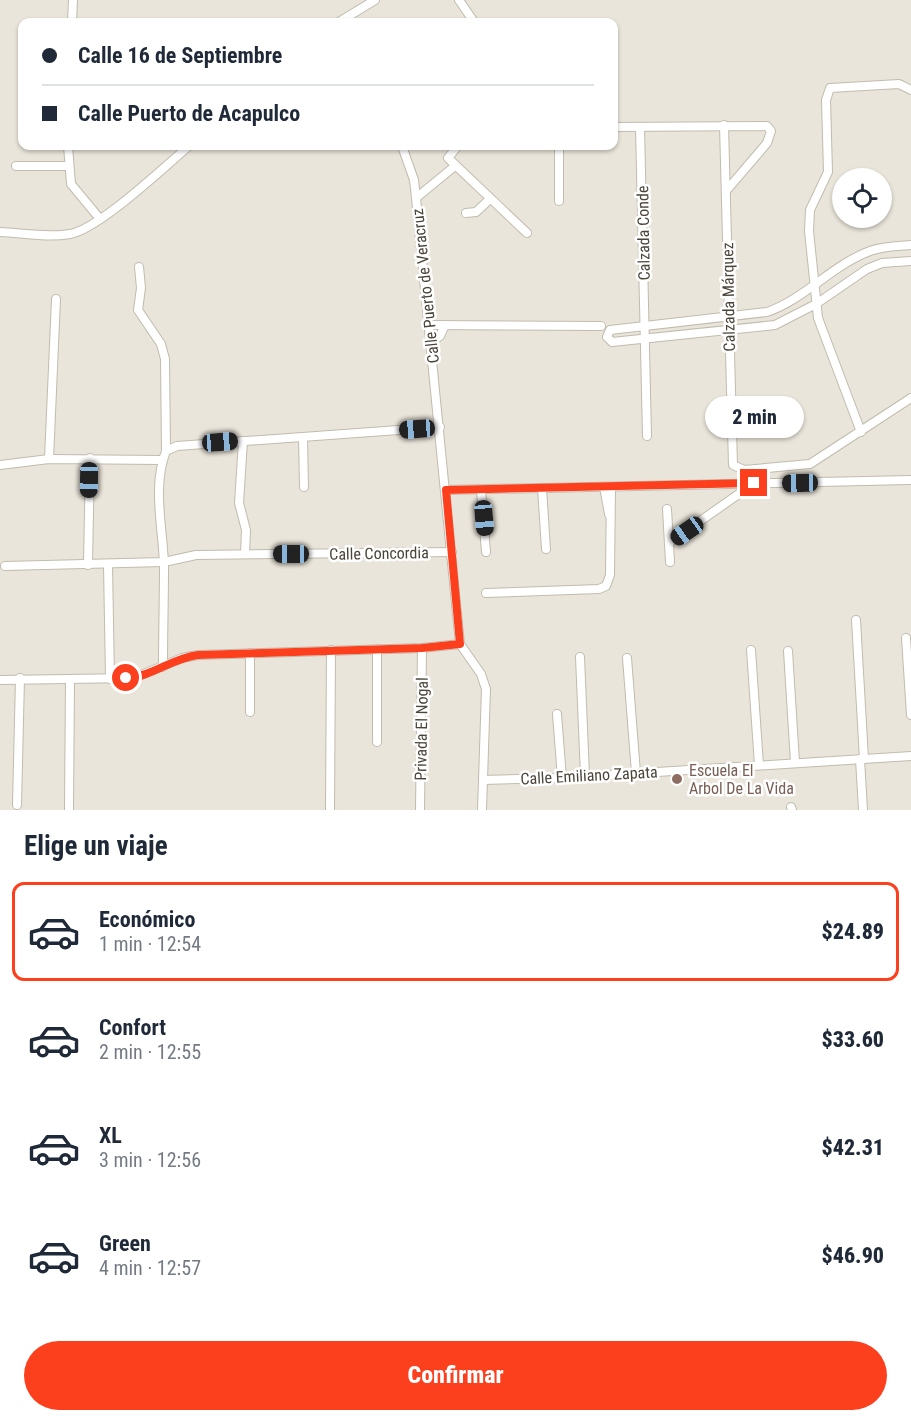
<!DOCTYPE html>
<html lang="es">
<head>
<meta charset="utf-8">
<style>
	body { margin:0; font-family:"Roboto Condensed",sans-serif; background:#f2f2f3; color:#1f2937; height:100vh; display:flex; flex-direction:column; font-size:22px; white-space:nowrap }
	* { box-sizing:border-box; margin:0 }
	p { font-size:20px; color:#747a83 }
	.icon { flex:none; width:33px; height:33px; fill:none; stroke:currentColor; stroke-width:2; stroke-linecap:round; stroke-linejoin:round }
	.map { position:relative; height:810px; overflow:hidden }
	.panel { display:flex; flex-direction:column; background:#fff; flex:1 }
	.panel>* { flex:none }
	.banner { position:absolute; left:18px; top:18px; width:600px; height:132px; border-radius:12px; box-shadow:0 2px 4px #0004; display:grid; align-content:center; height:132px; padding:0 24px; background:#fff }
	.fabs { position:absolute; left:832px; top:168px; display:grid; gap:12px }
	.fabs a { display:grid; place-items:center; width:60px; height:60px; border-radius:50%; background:#fff; box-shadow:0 2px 4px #0004; font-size:30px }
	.end { position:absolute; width:27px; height:27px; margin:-14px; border:8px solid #fc3f1d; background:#fff; box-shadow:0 0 0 3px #fff }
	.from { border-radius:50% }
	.bubble { position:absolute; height:42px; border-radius:21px; background:#fff; box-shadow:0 2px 4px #0004; font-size:20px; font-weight:800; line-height:42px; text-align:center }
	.car { position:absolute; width:18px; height:36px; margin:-18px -9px; border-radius:8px; box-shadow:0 0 4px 2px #0007; background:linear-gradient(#222 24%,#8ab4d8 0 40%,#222 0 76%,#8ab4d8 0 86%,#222 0) }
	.banner b { display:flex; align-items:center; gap:21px; height:57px; font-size:22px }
	.banner b+b { border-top:2px solid #e0e1e3 }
	.banner i { width:15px; height:15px; background:#1f2937 }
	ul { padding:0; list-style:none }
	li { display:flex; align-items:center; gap:18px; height:99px; margin:0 12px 9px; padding:0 12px; border:3px solid transparent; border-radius:12px }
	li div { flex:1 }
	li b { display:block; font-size:22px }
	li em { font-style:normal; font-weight:800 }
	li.current { border-color:#fc3f1d }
	li>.icon { width:54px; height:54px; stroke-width:1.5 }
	h2 { padding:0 24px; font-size:27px; line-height:72px }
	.button { display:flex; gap:12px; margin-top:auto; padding:12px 24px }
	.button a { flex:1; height:69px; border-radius:36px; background:#fc3f1d; color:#fff; font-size:24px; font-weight:800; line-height:69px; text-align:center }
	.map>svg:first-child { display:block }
	.residential { fill:#eae5da; fill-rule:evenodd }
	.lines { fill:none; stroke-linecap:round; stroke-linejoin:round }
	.street-casing { stroke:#c2bbae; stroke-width:10 }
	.street { stroke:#fff; stroke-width:8 }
	.route { stroke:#fc3f1d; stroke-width:8 }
	.education-dot { fill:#8d6e63; stroke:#fff; stroke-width:2 }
	.labels { text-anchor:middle; stroke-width:5; stroke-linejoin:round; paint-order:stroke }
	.street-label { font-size:16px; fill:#4b4439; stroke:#fff }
	.education-label { font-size:16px; fill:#785e54; stroke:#fff; text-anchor:start }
</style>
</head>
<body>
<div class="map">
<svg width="911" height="810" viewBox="0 0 911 810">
	<rect width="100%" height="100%" fill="#f6f3ec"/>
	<path class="residential" d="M 0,0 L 911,0 L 911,810 L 0,810 ZM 22,22 L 614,22 L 614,146 L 22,146 ZM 843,178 L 882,178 L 882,218 L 843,218 Z"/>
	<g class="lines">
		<defs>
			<g id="street">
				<polyline points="459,0 474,22"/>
				<polyline points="72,22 73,0"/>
				<polyline points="339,22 375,0"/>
				<polyline points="724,125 733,465 744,470 810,464 911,398"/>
				<polyline points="614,127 767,126 771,131 767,143 726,191"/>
				<polyline points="640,127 647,436"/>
				<polyline points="68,146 71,184 100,219"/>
				<polyline points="402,146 414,180 416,198 460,644 481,674 486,689 482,810"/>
				<polyline points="559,146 559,201"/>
				<polyline points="456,148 448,158 527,233"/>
				<polyline points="16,166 68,166"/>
				<polyline points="416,198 455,166"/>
				<polyline points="466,213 476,212 490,199"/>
				<path d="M 0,232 C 22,233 48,238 70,234 C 99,229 164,167 189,146"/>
				<path d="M 911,245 C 897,246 883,246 870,251 C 832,265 805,299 767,312 L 610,330 L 607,337 L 612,342 L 775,325 L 816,304 L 867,269 L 882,263 L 911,261"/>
				<polyline points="139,267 141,288 138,310 161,344 165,359 166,451"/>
				<polyline points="428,325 601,326"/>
				<polyline points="430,343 440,336 445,325"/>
				<polyline points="861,432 818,318 809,231 810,210 828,172 826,100 830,88 899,84 911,90"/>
				<polyline points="303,437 304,487"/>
				<polyline points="243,441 239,503 246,530 245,554"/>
				<polyline points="49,459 56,299"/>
				<polyline points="0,465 49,459 162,460"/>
				<polyline points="604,487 609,514"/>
				<polyline points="542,488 546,549"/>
				<polyline points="446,490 911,480"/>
				<polyline points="481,490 486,552"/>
				<polyline points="667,509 670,562"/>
				<polyline points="669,543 753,484"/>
				<polyline points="88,565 90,458"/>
				<polyline points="108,565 110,679"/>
				<polyline points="5,566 164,562 196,555 452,552"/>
				<polyline points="486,593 599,589 606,586 610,575 611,487"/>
				<polyline points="856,620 864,759"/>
				<polyline points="906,638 911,715"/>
				<polyline points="751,650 759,765"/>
				<polyline points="788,651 795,762"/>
				<polyline points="250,653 250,712"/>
				<polyline points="580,657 585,776"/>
				<polyline points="627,658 636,773"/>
				<path d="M 163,667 C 163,633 164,599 164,565 C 163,529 152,486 166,451 L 177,446 L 440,427"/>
				<polyline points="0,680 134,678 182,658 198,655 422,648 460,644"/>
				<polyline points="557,714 562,778"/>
				<polyline points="377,742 377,649"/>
				<polyline points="860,759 863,810"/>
				<polyline points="483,780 562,778 911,756"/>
				<polyline points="17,805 20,678"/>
				<polyline points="791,807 792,810"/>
				<polyline points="69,810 70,679"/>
				<polyline points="330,810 331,650"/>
				<polyline points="420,810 422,648"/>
			</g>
		</defs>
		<use href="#street" class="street-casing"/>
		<use href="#street" class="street"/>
	</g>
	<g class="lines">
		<path class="route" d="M 126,678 C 152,677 172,658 198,655 L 422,648 L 460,644 L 446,490 L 754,483"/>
	</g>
	<circle class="education-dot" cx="677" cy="779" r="6"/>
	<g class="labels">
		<g class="street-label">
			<text transform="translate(643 233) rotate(-91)" y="6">Calzada Conde</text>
			<text transform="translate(425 286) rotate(-96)" y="6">Calle Puerto de Veracruz</text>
			<text transform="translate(728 297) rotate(-91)" y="6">Calzada Márquez</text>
			<text transform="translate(379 553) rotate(-1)" y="6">Calle Concordia</text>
			<text transform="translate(421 729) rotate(-89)" y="6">Privada El Nogal</text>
			<text transform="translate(589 775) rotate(-3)" y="6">Calle Emiliano Zapata</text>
		</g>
		<g class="education-label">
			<text x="689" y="776">Escuela El<tspan x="689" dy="18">Arbol De La Vida</tspan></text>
		</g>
	</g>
</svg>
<div class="fabs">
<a><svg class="icon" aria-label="locate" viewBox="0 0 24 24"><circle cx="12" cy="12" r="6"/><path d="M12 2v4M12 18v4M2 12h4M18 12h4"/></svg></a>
</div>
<i class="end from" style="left:126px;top:678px"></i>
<i class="end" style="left:754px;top:483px"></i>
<div class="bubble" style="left:705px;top:396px;width:99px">2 min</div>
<i class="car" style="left:417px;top:429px;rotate:266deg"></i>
<i class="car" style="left:220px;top:442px;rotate:86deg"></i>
<i class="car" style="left:89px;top:480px;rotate:181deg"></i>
<i class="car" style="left:800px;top:483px;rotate:269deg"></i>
<i class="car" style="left:484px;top:518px;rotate:175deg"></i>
<i class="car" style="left:687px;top:531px;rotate:235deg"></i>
<i class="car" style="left:291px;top:554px;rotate:270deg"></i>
<div class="banner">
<b><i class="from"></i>Calle 16 de Septiembre</b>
<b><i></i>Calle Puerto de Acapulco</b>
</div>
</div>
<section class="panel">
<h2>Elige un viaje</h2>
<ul>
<li class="current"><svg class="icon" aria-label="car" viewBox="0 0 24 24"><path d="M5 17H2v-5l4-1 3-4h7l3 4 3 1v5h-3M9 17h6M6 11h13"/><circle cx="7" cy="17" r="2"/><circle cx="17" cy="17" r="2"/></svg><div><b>Económico</b><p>1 min · 12:54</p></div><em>$24.89</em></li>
<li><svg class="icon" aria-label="car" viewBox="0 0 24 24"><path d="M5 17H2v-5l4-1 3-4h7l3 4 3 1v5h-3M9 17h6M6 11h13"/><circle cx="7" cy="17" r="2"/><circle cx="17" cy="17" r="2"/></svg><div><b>Confort</b><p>2 min · 12:55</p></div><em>$33.60</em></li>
<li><svg class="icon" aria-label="car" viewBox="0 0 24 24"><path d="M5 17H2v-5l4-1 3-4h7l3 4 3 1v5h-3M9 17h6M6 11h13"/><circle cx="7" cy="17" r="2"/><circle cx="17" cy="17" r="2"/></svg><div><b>XL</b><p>3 min · 12:56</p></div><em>$42.31</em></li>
<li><svg class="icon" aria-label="car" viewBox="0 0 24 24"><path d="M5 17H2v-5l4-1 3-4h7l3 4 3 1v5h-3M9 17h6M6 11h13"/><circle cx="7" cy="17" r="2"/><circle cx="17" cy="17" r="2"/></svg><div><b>Green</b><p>4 min · 12:57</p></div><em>$46.90</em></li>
</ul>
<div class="button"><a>Confirmar</a></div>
</section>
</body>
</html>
